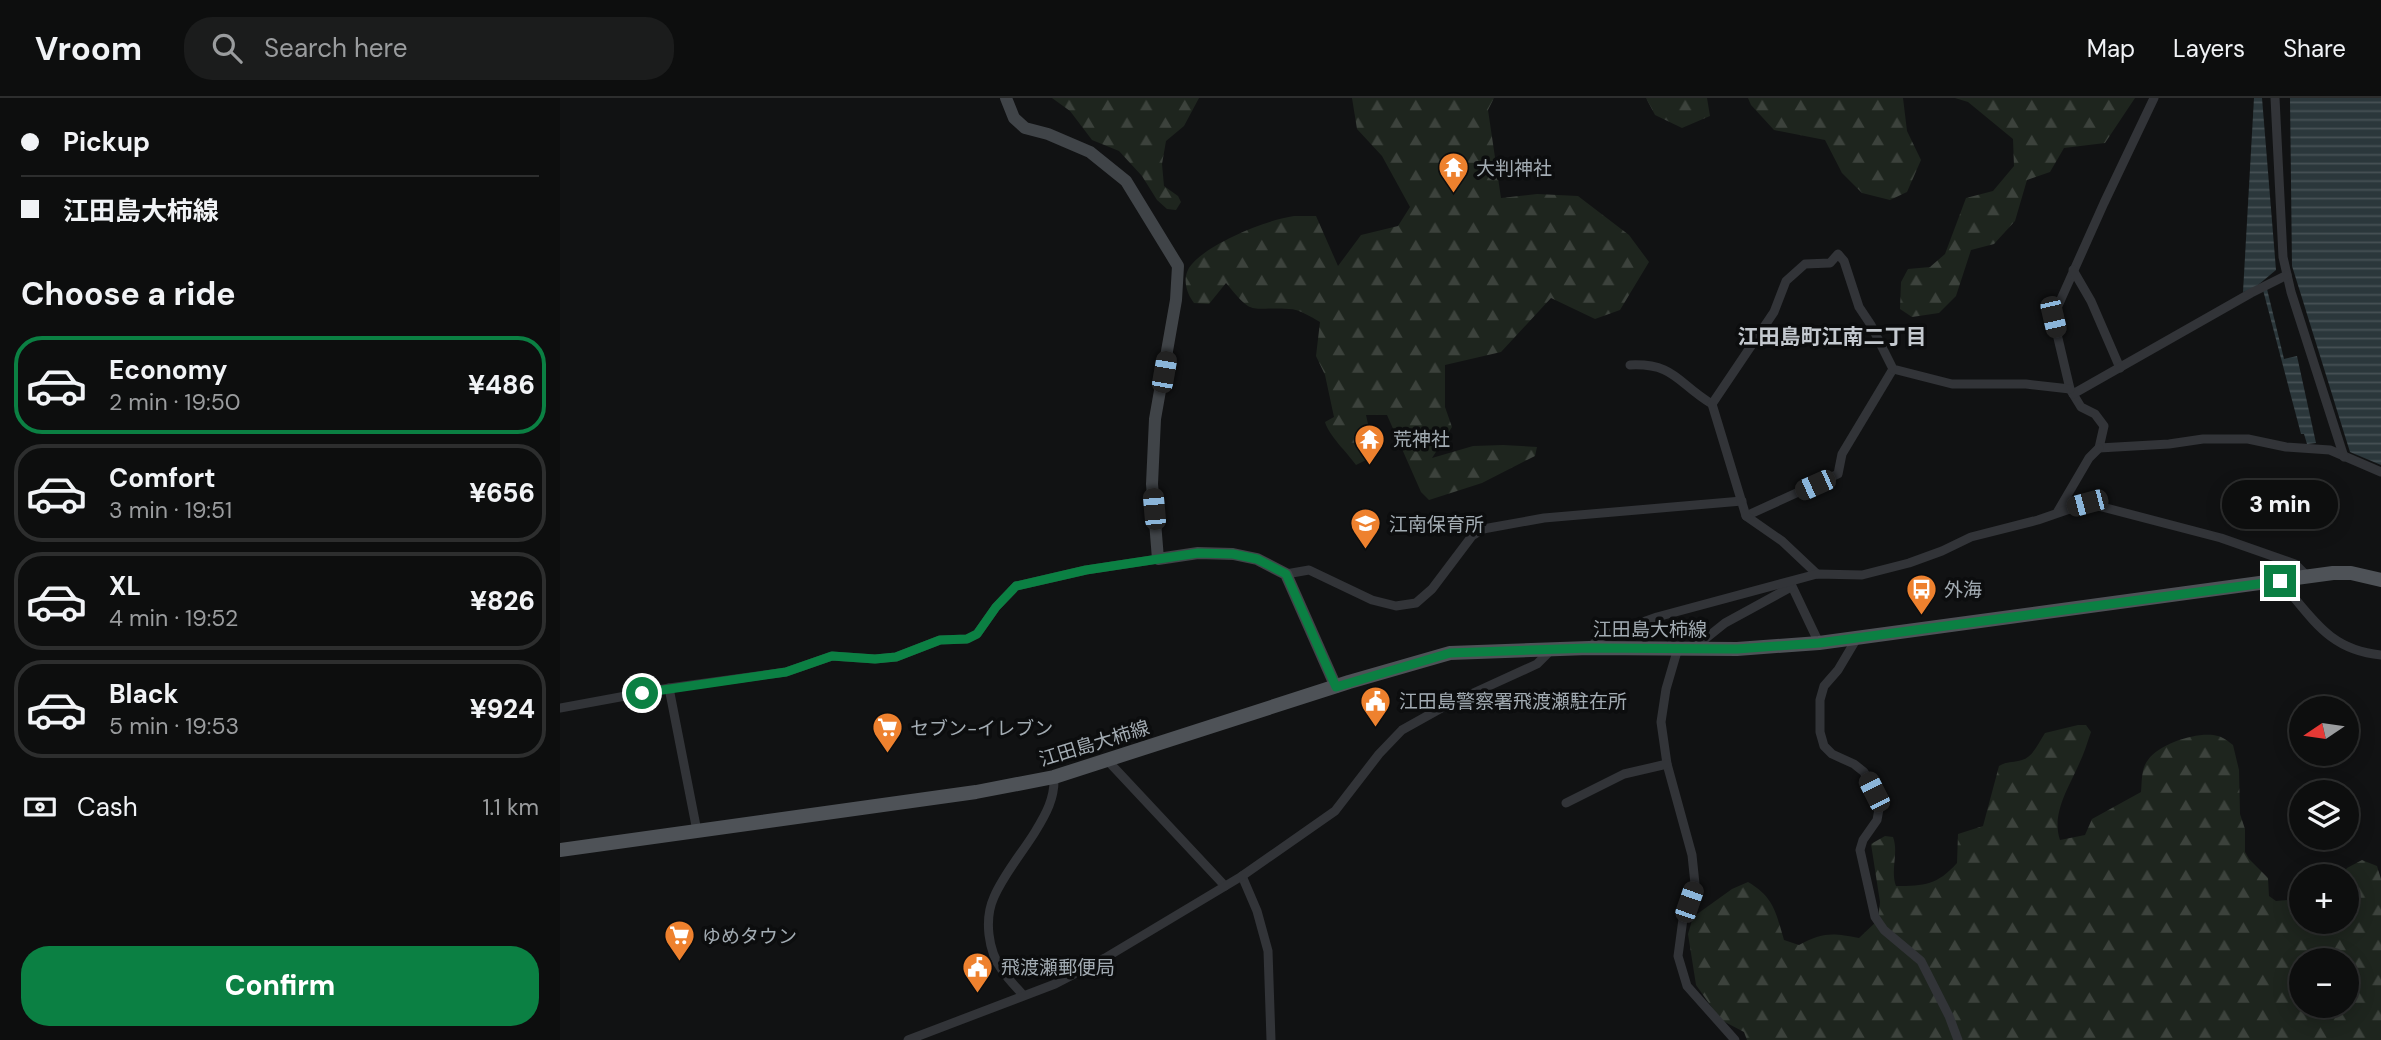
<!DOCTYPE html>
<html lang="en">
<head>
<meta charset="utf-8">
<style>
	body { margin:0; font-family:"DM Sans","Noto Sans JP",sans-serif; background:#1b1c1c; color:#f1f3f6; height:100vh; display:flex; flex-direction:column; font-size:26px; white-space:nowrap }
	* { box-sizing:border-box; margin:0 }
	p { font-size:23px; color:#9a9c9e }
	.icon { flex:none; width:38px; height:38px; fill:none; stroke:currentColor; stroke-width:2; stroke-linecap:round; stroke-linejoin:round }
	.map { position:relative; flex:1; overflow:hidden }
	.sheet { display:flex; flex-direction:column; background:#0d0e0e; width:560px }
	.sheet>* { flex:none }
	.guide { display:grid; align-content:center; height:154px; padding:0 21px; background:#0d0e0e }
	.needle { width:46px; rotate:257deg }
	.controls { position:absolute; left:1729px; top:598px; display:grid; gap:14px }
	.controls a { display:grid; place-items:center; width:70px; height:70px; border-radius:50%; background:#0d0e0e; box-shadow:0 4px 18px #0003,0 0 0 2px #2d2e2e; font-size:35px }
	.end { position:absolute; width:32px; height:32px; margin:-16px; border:9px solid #0b8043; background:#fff; box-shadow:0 0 0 4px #fff }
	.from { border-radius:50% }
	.bubble { position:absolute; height:49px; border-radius:24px; background:#0d0e0e; box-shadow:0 4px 18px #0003,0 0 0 2px #2d2e2e; font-size:23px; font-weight:800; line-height:49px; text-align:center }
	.car { position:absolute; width:21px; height:42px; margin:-21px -10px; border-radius:9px; box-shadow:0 0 5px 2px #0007; background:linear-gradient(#222 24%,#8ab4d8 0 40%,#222 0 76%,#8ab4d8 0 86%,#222 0) }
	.guide b { display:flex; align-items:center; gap:24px; height:66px; font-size:26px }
	.guide b+b { border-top:2px solid #2d2e2e }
	.guide i { width:18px; height:18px; background:#f1f3f6 }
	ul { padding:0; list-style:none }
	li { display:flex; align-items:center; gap:21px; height:98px; margin:0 14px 10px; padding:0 7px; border:4px solid #2d2e2e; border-radius:28px }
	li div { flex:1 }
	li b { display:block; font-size:26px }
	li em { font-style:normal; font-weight:800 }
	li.current { border-color:#0b8043 }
	li>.icon { width:63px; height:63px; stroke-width:1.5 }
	h2 { padding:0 21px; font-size:32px; line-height:84px }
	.pay { display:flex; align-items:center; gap:18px; height:77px; padding:0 21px; font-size:26px }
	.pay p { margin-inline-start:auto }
	.cta { display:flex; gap:14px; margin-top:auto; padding:14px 21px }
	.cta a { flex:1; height:80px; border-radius:28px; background:#0b8043; color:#fff; font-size:28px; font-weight:800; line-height:80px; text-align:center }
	header { display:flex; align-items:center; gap:42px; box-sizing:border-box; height:98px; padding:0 35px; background:#0d0e0e; border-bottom:2px solid #2d2e2e }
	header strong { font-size:33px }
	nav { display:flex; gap:38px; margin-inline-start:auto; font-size:24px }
	.search { width:490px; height:63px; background:#1b1c1c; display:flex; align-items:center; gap:18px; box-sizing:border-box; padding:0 24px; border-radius:28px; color:#9a9c9e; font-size:26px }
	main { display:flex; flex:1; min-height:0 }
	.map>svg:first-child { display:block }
	.forest { fill:url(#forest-firs); fill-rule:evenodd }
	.water { fill:url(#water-rules) }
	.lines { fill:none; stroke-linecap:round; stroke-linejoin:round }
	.street { stroke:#323438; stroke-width:9 }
	.secondary { stroke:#404448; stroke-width:12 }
	.primary { stroke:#4e5257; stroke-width:14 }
	.route { stroke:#0b8043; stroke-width:9 }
	.labels { text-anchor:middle; stroke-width:7; stroke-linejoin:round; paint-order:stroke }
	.poi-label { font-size:19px; fill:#a3acb3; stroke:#0c0d0e; text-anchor:start }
	.street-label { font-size:19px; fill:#a3acb3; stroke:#0c0d0e }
	.neighbourhood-label { font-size:21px; font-weight:bold; fill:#c4c9cf; stroke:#0c0d0e }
</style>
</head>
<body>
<header>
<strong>Vroom</strong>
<div class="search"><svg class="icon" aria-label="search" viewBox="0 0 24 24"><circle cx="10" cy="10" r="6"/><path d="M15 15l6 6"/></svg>Search here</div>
<nav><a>Map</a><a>Layers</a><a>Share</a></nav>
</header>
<main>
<section class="sheet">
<div class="guide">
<b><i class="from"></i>Pickup</b>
<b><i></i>江田島大柿線</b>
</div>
<h2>Choose a ride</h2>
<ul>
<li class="current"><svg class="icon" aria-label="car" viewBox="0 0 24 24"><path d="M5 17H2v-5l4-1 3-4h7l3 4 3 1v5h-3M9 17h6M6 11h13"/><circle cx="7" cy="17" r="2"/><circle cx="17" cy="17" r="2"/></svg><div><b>Economy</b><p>2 min · 19:50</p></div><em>¥486</em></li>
<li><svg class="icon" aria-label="car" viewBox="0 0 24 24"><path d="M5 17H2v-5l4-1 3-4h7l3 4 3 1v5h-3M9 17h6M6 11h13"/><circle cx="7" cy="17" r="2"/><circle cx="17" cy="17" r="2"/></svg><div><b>Comfort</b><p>3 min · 19:51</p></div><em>¥656</em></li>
<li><svg class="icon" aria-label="car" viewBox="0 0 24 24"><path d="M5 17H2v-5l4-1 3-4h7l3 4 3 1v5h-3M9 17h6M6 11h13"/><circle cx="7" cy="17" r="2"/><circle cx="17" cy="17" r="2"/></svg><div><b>XL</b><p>4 min · 19:52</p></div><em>¥826</em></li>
<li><svg class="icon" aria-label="car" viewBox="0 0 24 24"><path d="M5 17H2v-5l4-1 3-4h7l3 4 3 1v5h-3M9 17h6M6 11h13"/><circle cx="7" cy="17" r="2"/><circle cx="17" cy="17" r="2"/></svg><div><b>Black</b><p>5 min · 19:53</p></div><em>¥924</em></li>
</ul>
<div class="pay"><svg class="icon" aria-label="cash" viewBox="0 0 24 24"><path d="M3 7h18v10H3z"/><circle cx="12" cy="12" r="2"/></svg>Cash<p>1.1 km</p></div>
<div class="cta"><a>Confirm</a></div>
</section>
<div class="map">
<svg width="1821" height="942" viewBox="0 0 1821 942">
	<defs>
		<pattern id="forest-firs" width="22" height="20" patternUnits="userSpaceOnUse" patternTransform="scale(1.75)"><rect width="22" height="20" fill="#1e251e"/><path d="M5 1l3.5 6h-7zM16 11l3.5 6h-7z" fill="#3c423c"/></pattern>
		<pattern id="water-rules" width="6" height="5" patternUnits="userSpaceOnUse" patternTransform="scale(1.75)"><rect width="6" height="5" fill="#2b373b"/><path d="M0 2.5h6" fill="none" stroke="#475155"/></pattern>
	</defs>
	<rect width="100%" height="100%" fill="#111213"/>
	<g class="forest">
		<polygon points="492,0 639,0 624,28 606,43 602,66 604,88 618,98 621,104 616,112 607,111 597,102 582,78 559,53 532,42 510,13"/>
		<path d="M 792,0 L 934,0 L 928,12 L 941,100 L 977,96 L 1018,98 L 1069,137 L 1089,164 L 1060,212 L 1035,221 L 991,200 L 941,254 L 885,267 L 885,309 L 892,329 L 872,360 L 913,348 L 943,347 L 977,349 L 975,358 L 922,385 L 869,402 L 861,394 L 827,317 L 806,317 L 812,344 L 808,361 L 796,367 C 787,354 769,338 765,324 L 774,319 L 765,277 L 756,258 L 760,224 C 751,219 739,211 729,211 C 688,208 695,220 666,185 L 649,206 L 634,205 C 626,195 621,178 632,166 C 650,145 706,122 734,118 C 741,118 749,118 756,118 L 778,168 L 801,137 L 838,128 L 850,109 L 822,58 L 797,31 Z"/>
		<polygon points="1086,0 1147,0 1150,18 1122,30 1095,17"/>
		<polygon points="1188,0 1343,0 1347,33 1361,62 1347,94 1330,102 1302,95 1282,75 1265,42 1214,32 1191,7"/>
		<polygon points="1395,0 1575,0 1545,45 1504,50 1490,74 1467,82 1455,123 1434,146 1411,152 1396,198 1379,215 1352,219 1340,211 1341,184 1348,171 1370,169 1385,156 1406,100 1433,93 1454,68 1453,41 1408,4"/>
		<path d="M 1518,627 L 1526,627 L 1531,634 C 1527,645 1524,656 1519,666 C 1509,689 1491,716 1500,742 L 1525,737 L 1532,721 L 1581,694 C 1582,684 1581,670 1588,662 C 1600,645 1639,633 1658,638 C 1663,639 1669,644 1673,647 L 1679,672 L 1680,716 L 1685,731 L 1685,754 L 1689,761 L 1708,780 L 1709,798 L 1716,803 L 1741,801 L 1741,824 L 1787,824 L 1787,779 L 1781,779 L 1787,770 L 1802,762 L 1817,768 L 1821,781 L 1821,942 L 1187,942 L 1184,934 L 1161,922 L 1136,887 L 1128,836 L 1133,819 L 1172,791 L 1188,784 C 1214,799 1216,815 1224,842 L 1239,847 C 1264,834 1272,835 1299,840 L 1318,822 L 1320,804 L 1311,746 L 1325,738 L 1333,739 C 1339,755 1330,772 1336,788 C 1365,788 1377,787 1397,765 L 1398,736 L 1423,728 L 1439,668 C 1447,663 1453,665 1462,662 C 1473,659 1479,644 1485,635 ZM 1741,863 L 1787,863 L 1787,908 L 1741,908 Z"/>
	</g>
	<g class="water">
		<polygon points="1694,0 1702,0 1716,172 1692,192 1683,194"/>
		<polygon points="1730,0 1821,0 1821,367 1790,354 1732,168"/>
		<polygon points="1707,191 1724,261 1737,258 1756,345 1747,346 1744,336 1741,336 1703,192"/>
	</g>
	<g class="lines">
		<g class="street">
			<polyline points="1594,0 1544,105 1493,219 1510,291 1521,309 1535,316 1544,328 1539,350 1609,346 1643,341 1688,341 1726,349 1770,352 1821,374"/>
			<polyline points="1715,0 1723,159 1731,194 1784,359"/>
			<polyline points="1513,172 1531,203 1560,270"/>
			<path d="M 1070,267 C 1115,265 1117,285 1152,306"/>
			<polyline points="1513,296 1691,195 1727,177"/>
			<polyline points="1498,413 1529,360 1539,350"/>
			<polyline points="1186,418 1278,376 1282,356 1333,271"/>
			<polyline points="726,476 749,472 812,502 836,508 856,505 872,491 912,438 923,431 984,420 1182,403"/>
			<polyline points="1257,476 1222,443 1186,418 1152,306 1214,214 1226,183 1245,166 1270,165 1278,156 1284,163 1299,209 1311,227 1333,271 1392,286 1466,286 1510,291"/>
			<path d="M 1720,483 C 1752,519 1768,552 1821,557"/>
			<polyline points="1230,484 1259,545"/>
			<polyline points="1297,540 1278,572 1264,588 1260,602 1260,634 1264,648 1272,656 1294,666 1304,674 1314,694 1319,711 1317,722 1303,742 1300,752 1315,819 1324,832 1361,863 1389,918 1398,942"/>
			<polyline points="1135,549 1165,525 1231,489"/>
			<polyline points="1029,550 1041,539 1097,519 1257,476 1302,477 1349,465 1382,453 1411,439 1478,422 1527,405 1661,440 1735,466 1747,478"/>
			<polyline points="1118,550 1106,591 1101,624 1107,666 1132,757 1135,786 1123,821 1118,858 1127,888 1175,942"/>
			<polyline points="109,590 137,733"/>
			<polyline points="0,610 109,590 226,574 272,558 315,561 336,559 380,542 407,541 417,536 436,509 456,488 526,472 598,461"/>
			<polyline points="547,662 665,788"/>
			<polyline points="1006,705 1064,676 1107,666"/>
			<polyline points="682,778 697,813 708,853 711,942"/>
			<path d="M 463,897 C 456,889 448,881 442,872 C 428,853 424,821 434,799 C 444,776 462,755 475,734 C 486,716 495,700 494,679"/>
			<polyline points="348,942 495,886 545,860 682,778 775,713 819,656 842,632 885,608 977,566 991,552"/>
		</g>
		<polyline class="secondary" points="446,0 454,20 465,30 488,36 530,54 566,83 618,168 616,202 595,321 592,386 598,461 638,455 673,456 697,461 726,476 776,589"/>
		<polyline class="primary" points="0,752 416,694 494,679 789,584 890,555 1029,550 1177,551 1259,545 1773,475 1791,475 1821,482"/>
	</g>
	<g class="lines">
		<polyline class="route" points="82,595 226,574 272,558 315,561 336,559 380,542 407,541 417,536 436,509 456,488 526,472 638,455 673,456 697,461 726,476 776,589 890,555 1029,550 1177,551 1259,545 1720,483"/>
	</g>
	<defs>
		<symbol id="temple-pin" viewBox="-11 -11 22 30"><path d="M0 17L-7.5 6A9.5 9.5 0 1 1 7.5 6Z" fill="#ee812e" stroke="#0c0d0e"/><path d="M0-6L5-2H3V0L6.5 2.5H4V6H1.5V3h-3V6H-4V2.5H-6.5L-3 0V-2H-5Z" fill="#fff"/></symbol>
		<symbol id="school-pin" viewBox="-11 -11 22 30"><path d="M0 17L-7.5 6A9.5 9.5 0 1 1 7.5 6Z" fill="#ee812e" stroke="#0c0d0e"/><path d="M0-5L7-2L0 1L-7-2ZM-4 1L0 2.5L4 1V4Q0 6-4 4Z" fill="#fff"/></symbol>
		<symbol id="bus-pin" viewBox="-11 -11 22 30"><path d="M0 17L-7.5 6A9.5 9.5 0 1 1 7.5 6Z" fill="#ee812e" stroke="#0c0d0e"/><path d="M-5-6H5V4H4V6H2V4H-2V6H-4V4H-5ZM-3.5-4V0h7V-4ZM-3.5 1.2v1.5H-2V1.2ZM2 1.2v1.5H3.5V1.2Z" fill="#fff"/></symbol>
		<symbol id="civic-pin" viewBox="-11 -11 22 30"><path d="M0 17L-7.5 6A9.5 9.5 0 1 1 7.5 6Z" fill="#ee812e" stroke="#0c0d0e"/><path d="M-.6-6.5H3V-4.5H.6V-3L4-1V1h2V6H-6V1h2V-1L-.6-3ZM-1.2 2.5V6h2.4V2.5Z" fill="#fff"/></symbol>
		<symbol id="supermarket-pin" viewBox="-11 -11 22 30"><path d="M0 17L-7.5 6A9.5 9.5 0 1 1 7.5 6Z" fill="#ee812e" stroke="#0c0d0e"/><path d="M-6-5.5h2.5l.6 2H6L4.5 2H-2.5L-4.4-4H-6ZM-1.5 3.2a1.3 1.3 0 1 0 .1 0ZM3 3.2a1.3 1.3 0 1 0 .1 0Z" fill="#fff"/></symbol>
	</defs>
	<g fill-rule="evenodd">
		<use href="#temple-pin" x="876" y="52" width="35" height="47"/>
		<use href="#temple-pin" x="792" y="324" width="35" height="47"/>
		<use href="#school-pin" x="788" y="408" width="35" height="47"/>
		<use href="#bus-pin" x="1344" y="474" width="35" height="47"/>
		<use href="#civic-pin" x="798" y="586" width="35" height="47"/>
		<use href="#supermarket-pin" x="310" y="612" width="35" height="47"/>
		<use href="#supermarket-pin" x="102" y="820" width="35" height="47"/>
		<use href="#civic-pin" x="400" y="852" width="35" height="47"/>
	</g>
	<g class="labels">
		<g class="poi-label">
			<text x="916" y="77">大判神社</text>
			<text x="833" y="348">荒神社</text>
			<text x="829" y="433">江南保育所</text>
			<text x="1384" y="498">外海</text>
			<text x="839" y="610">江田島警察署飛渡瀬駐在所</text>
			<text x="350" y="637">セブン-イレブン</text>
			<text x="142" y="845">ゆめタウン</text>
			<text x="441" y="876">飛渡瀬郵便局</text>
		</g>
		<g class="street-label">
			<text x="1090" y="538">江田島大柿線</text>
			<text transform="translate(534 645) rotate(-17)" y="7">江田島大柿線</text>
		</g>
		<g class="neighbourhood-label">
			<text x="1272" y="246">江田島町江南二丁目</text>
		</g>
	</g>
</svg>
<div class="controls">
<a><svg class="needle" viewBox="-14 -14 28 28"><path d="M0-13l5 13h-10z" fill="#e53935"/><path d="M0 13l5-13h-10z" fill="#9a9c9e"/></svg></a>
<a><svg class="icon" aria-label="layers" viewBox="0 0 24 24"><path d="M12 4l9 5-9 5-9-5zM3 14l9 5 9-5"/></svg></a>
<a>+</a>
<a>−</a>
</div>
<i class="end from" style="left:82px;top:595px"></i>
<i class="end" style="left:1720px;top:483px"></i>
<div class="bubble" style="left:1662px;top:382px;width:116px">3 min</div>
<i class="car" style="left:1493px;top:219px;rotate:167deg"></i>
<i class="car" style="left:604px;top:274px;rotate:10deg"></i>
<i class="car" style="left:1255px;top:387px;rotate:246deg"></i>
<i class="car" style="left:1527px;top:405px;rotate:255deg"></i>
<i class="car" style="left:594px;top:411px;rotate:355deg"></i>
<i class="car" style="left:1314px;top:694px;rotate:333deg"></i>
<i class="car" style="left:1129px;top:804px;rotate:19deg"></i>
</div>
</main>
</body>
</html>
